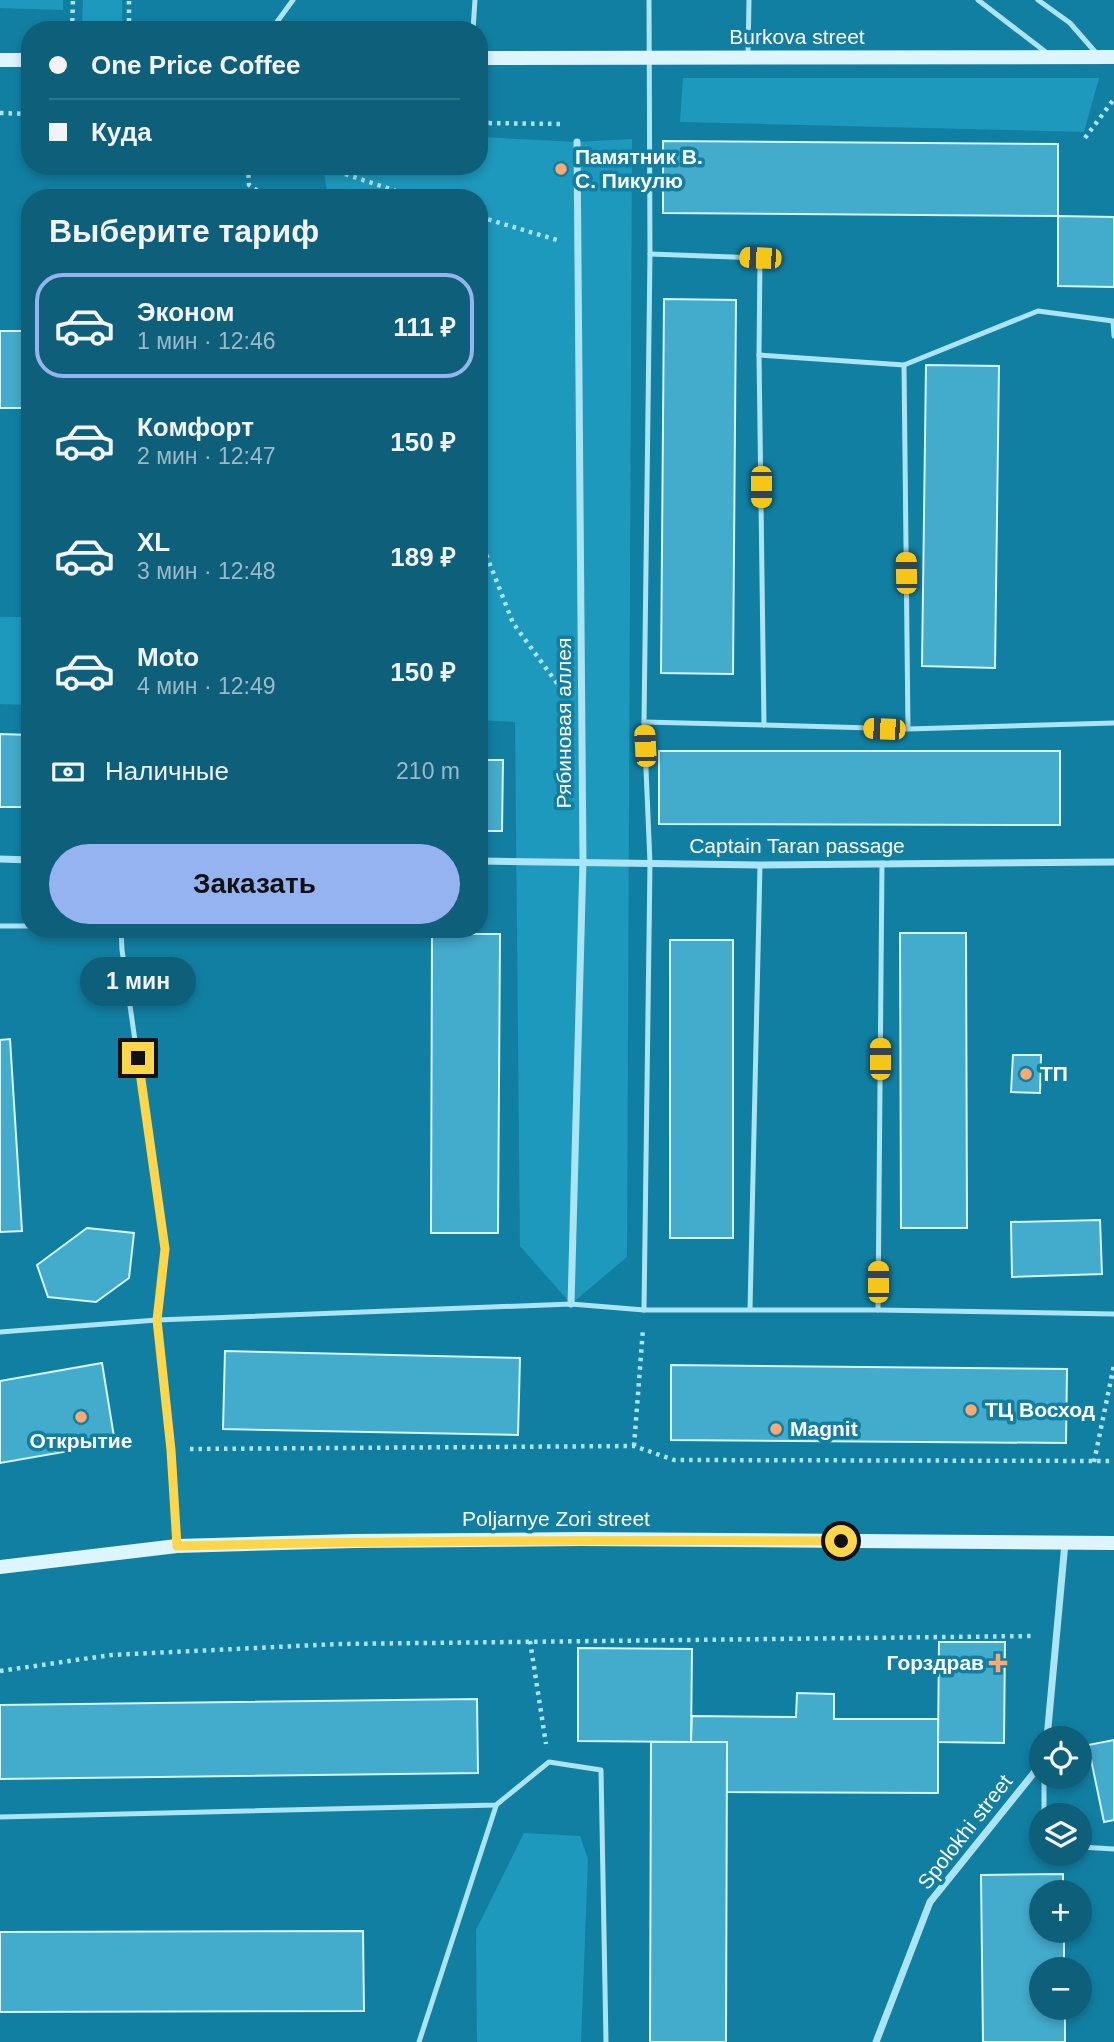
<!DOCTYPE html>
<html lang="ru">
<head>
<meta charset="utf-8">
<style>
	body { margin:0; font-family:Helvetica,sans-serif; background:#16657f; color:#f1f3f6; height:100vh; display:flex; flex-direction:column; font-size:26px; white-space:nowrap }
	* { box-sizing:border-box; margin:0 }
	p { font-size:23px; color:#9abbc7 }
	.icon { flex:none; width:38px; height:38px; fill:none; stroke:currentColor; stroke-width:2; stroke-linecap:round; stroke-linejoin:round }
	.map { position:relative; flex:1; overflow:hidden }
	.drawer { position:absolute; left:21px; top:189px; width:467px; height:749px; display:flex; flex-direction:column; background:#0d5f7a; border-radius:28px; box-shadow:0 4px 10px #0003 }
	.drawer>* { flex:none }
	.banner { position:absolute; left:21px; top:21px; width:467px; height:154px; border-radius:28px; box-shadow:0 4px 10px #0003; display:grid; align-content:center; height:154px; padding:0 28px; background:#0d5f7a }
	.fabs { position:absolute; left:1029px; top:1726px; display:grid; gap:14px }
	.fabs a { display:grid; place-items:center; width:63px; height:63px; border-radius:50%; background:#0d5f7a; box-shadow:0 4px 10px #0003; font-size:35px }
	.end { position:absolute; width:32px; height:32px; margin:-16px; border:9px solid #ffd54a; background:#111; box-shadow:0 0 0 4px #111 }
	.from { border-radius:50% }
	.bubble { position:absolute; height:49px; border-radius:24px; background:#0d5f7a; box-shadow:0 4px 10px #0003; font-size:23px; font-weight:600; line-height:49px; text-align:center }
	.car { position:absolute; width:21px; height:42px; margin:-21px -10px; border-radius:9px; box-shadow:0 0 5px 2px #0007; background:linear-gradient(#f5c518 24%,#345 0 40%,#f5c518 0 76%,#345 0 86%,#f5c518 0) }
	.banner b { display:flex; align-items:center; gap:24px; height:66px; font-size:26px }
	.banner b+b { border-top:2px solid #2d748b }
	.banner i { width:18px; height:18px; background:#f1f3f6 }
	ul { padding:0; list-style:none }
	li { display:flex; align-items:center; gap:21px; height:105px; margin:0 14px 10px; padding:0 14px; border:4px solid transparent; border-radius:28px }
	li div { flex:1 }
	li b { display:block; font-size:26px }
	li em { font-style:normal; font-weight:600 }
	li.current { border-color:#95b2f1 }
	li>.icon { width:63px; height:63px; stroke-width:1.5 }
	h2 { padding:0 28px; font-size:32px; line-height:84px }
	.pay { display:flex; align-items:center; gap:18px; height:77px; padding:0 28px; font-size:26px }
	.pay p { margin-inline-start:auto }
	.cta { display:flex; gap:14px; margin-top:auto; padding:14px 28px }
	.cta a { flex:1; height:80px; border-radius:42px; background:#95b2f1; color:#111; font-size:28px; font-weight:600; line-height:80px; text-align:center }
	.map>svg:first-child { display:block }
	.green { fill:#1d99be }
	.building { fill:#43abcb; stroke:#d4f5fe; stroke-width:2 }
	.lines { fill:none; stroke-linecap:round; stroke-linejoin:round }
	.path { stroke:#abe4f5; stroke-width:4.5; stroke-dasharray:3.5 5; stroke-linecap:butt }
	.lane { stroke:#abe4f5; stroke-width:5 }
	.street { stroke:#abe4f5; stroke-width:7 }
	.secondary { stroke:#dcf5fe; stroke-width:14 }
	.route { stroke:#ffd54a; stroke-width:9 }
	.poi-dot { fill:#ffa870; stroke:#117fa2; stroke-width:2.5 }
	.labels { text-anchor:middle; stroke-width:7; stroke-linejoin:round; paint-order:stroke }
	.street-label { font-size:21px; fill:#fff; stroke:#117fa2 }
	.poi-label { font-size:21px; font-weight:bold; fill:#fff; stroke:#117fa2; text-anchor:start }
</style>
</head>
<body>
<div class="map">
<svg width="1114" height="2042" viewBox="0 0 1114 2042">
	<rect width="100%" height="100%" fill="#117fa2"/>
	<g class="green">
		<polygon points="0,0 63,0 63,10 0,8"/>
		<polygon points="83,0 122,0 122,27 82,26"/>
		<polygon points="683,78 1099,78 1084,132 680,122"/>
		<polygon points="480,137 577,142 632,139 627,1257 571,1304 520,1246 515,722 480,720 480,198 328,198 323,166 480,166"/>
		<polygon points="0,617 30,617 30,705 0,704"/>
		<polygon points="524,1833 580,1836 588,1859 581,2042 477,2042 476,1930"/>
	</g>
	<g class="building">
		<polygon points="663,141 1058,144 1058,216 663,213"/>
		<polygon points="1058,216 1114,217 1114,287 1058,286"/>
		<polygon points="22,277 30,277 30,408 0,408 0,331 23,331"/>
		<polygon points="664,299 736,300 733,674 661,673"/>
		<polygon points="926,365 999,366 995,668 922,666"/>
		<polygon points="0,734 30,735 30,807 0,807"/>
		<polygon points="659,751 1060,751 1060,825 659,824"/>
		<polygon points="480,760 503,760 502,831 480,831"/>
		<polygon points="900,933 966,933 967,1228 901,1228"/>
		<polygon points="432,934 500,934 498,1233 431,1233"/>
		<rect x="670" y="940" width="63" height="298"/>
		<polygon points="10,1039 22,1231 0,1232 0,1040"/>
		<polygon points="1013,1055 1041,1055 1040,1093 1011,1092"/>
		<polygon points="1100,1220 1102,1274 1012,1277 1011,1222"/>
		<polygon points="87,1228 134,1233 129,1278 96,1302 48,1297 37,1265"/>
		<polygon points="225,1351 520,1358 518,1435 223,1429"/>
		<polygon points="102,1363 115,1443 0,1463 0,1381"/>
		<polygon points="671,1365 1067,1369 1066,1443 671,1440"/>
		<polygon points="939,1642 1005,1642 1004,1743 938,1742"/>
		<polygon points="578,1648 692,1649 691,1742 578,1741"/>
		<polygon points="797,1693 834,1694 834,1719 938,1719 938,1793 727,1792 727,1742 691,1742 692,1716 796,1717"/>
		<polygon points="477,1699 478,1773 0,1779 0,1705"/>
		<polygon points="1114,1740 1114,1820 1104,1822 1088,1745"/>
		<polygon points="651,1742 727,1742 726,2042 650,2042"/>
		<polygon points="1063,1874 1063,1892 1041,1892 1041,1930 1064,1930 1064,1969 1041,1969 1041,2007 1065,2007 1065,2042 983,2042 981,1875"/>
		<polygon points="363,1931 364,2011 0,2012 0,1932"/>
	</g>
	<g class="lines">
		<g class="path">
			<polyline points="72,30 73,0"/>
			<polyline points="129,30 129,0"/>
			<polyline points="0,113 30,114"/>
			<polyline points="480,123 565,124"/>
			<polyline points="1085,138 1114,99"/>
			<polyline points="248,166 249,185 268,198"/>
			<polyline points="321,166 417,198"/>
			<polyline points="480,217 557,240"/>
			<polyline points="480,539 513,623 559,686"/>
			<polyline points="634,1446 643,1329"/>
			<polyline points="190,1449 634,1446 674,1460 1114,1461"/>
			<polyline points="1094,1462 1114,1365"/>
			<polyline points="530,1641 546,1744"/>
			<polyline points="0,1671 111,1655 338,1644 1034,1636"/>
		</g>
		<g class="lane">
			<polyline points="978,0 1047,53"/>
			<polyline points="1038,0 1070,23 1097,54"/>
			<polyline points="271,30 293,0"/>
			<polyline points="473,30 475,0"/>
			<polyline points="748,54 749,0"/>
			<polyline points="759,355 904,365"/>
			<polyline points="644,722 764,725 759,355 760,258 650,254"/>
			<polyline points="764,725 908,729 904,365 1038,311 1113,321 1114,336"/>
			<polyline points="908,729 1114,723"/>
			<polyline points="0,926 30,926"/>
			<polyline points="750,1309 760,865"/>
			<polyline points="644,1310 878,1310 1114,1314"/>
			<polyline points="878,1310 882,864"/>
			<polyline points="0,1332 157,1320 165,1249 122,950 121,929"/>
			<polyline points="177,1543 171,1449 157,1320 571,1304 644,1310 650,863 644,722 650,254 649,0"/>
			<polyline points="1044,1815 1044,1776"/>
			<polyline points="0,1817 496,1805 549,1762 601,1770 606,2042"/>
			<polyline points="1080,1847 1114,1849"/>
			<polyline points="419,2042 496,1806"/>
		</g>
		<g class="street">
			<polyline points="0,859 30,860"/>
			<polyline points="480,861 760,865 1114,862"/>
			<polyline points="571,1304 583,861 577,142"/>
			<polyline points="1047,1738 1065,1543"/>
			<polyline points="876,2042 930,1902 1041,1764"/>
		</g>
		<g class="secondary">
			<polyline points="480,58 1114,57"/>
			<polyline points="0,60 30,60"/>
			<polyline points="0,1567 177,1546 354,1541 581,1539 1114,1543"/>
		</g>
	</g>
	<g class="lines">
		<path class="route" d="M 138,1058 L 165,1249 L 157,1320 L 171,1450 L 177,1546 C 398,1540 620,1540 841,1541"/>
	</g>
	<g class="poi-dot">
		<circle cx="561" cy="169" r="7"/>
		<circle cx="1026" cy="1074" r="7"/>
		<circle cx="971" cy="1410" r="7"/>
		<circle cx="81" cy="1417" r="7"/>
		<circle cx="776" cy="1429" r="7"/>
		<path d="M994.5 1652.5h7v7h7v7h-7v7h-7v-7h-7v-7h7z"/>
	</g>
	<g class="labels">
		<g class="street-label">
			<text x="797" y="44">Burkova street</text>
			<text transform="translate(564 723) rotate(-90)" y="7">Рябиновая аллея</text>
			<text x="797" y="853">Captain Taran passage</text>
			<text x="556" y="1526">Poljarnye Zori street</text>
			<text transform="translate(965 1832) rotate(-52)" y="7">Spolokhi street</text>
		</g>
		<g class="poi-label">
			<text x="575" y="164">Памятник В.<tspan x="575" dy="24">С. Пикулю</tspan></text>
			<text x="1040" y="1081">ТП</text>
			<text x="985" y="1417">ТЦ Восход</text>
			<text x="790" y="1436">Magnit</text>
			<text x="81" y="1448" text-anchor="middle">Открытие</text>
			<text x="984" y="1670" text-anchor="end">Горздрав</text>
		</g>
	</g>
</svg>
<div class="fabs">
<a><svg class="icon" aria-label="locate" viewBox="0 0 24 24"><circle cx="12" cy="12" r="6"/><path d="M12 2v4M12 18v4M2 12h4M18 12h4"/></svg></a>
<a><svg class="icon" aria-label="layers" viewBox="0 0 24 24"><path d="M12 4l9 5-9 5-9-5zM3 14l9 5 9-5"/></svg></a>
<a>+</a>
<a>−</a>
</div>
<i class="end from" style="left:841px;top:1541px"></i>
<i class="end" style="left:138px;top:1058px"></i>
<div class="bubble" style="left:80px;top:957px;width:116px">1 мин</div>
<i class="car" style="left:760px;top:258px;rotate:272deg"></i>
<i class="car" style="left:761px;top:487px;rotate:180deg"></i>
<i class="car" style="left:906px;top:573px;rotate:359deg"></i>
<i class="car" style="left:884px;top:729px;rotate:272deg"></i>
<i class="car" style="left:645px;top:746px;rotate:357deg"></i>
<i class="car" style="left:880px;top:1059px;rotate:0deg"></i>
<i class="car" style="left:878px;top:1282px;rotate:0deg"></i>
<div class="banner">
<b><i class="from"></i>One Price Coffee</b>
<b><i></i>Куда</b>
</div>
<section class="drawer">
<h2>Выберите тариф</h2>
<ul>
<li class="current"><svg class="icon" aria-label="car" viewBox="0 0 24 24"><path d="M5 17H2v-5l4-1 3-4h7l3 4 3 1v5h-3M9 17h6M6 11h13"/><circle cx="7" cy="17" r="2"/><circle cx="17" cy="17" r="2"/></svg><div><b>Эконом</b><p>1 мин · 12:46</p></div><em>111 ₽</em></li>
<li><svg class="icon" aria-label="car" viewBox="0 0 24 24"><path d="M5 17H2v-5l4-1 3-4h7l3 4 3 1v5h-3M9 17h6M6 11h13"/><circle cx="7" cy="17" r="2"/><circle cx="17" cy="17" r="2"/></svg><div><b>Комфорт</b><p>2 мин · 12:47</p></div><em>150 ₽</em></li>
<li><svg class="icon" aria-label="car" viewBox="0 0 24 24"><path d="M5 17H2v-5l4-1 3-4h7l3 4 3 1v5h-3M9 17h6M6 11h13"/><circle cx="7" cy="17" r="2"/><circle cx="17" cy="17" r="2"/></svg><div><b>XL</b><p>3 мин · 12:48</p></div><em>189 ₽</em></li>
<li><svg class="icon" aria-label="car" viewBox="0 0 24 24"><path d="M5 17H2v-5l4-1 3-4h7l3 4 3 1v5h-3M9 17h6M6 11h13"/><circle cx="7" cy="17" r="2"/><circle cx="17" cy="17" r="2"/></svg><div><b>Moto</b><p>4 мин · 12:49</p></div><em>150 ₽</em></li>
</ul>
<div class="pay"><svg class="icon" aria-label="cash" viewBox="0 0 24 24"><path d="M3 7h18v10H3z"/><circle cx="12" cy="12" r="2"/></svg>Наличные<p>210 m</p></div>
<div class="cta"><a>Заказать</a></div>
</section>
</div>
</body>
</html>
